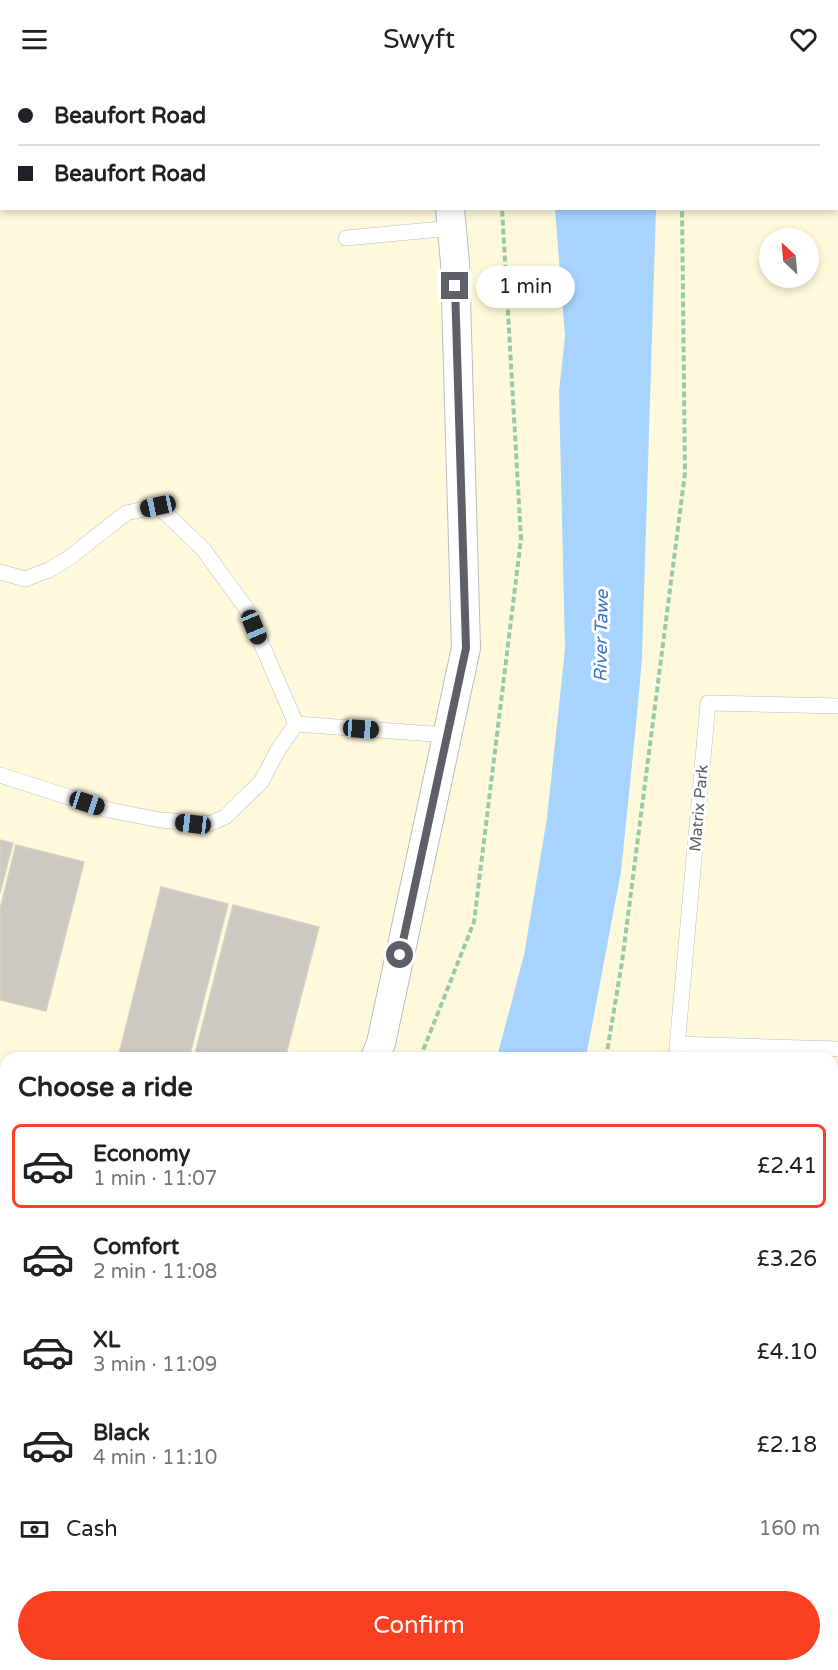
<!DOCTYPE html>
<html lang="en">
<head>
<meta charset="utf-8">
<style>
	body { margin:0; font-family:"Varela Round",sans-serif; background:#f6f6f6; color:#202124; height:100vh; display:flex; flex-direction:column; font-size:22px; white-space:nowrap }
	* { box-sizing:border-box; margin:0 }
	p { font-size:20px; color:#757577 }
	.icon { flex:none; width:33px; height:33px; fill:none; stroke:currentColor; stroke-width:2; stroke-linecap:round; stroke-linejoin:round }
	.map { position:relative; flex:1; overflow:hidden }
	.panel { position:absolute; left:0px; top:974px; width:838px; height:620px; display:flex; flex-direction:column; background:#fff; border-radius:18px 18px 0 0; box-shadow:0 3px 9px #0003 }
	.panel>* { flex:none }
	.hud { position:absolute; left:0px; top:0px; width:838px; height:132px; box-shadow:0 3px 9px #0003; display:grid; align-content:center; height:132px; padding:0 18px; background:#fff }
	.needle { width:39px; rotate:334deg }
	.fabs { position:absolute; left:759px; top:150px; display:grid; gap:12px }
	.fabs a { display:grid; place-items:center; width:60px; height:60px; border-radius:50%; background:#fff; box-shadow:0 3px 9px #0003; font-size:30px }
	.end { position:absolute; width:27px; height:27px; margin:-14px; border:8px solid #5d6167; background:#fff; box-shadow:0 0 0 3px #fff }
	.from { border-radius:50% }
	.bubble { position:absolute; height:42px; border-radius:21px; background:#fff; box-shadow:0 3px 9px #0003; font-size:20px; font-weight:600; line-height:42px; text-align:center }
	.car { position:absolute; width:18px; height:36px; margin:-18px -9px; border-radius:8px; box-shadow:0 0 4px 2px #0007; background:linear-gradient(#222 24%,#8ab4d8 0 40%,#222 0 76%,#8ab4d8 0 86%,#222 0) }
	.hud b { display:flex; align-items:center; gap:21px; height:57px; font-size:22px }
	.hud b+b { border-top:2px solid #e0e0e0 }
	.hud i { width:15px; height:15px; background:#202124 }
	ul { padding:0; list-style:none }
	li { display:flex; align-items:center; gap:18px; height:84px; margin:0 12px 9px; padding:0 6px; border:3px solid transparent; border-radius:9px }
	li div { flex:1 }
	li b { display:block; font-size:22px }
	li em { font-style:normal; font-weight:600 }
	li.current { border-color:#fb3f21 }
	li>.icon { width:54px; height:54px; stroke-width:1.5 }
	h2 { padding:0 18px; font-size:27px; line-height:72px }
	.pay { display:flex; align-items:center; gap:15px; height:66px; padding:0 18px; font-size:22px }
	.pay p { margin-inline-start:auto }
	.cta { display:flex; gap:12px; margin-top:auto; padding:12px 18px }
	.cta a { flex:1; height:69px; border-radius:36px; background:#fb3f21; color:#fff; font-size:24px; font-weight:600; line-height:69px; text-align:center }
	header { display:flex; justify-content:space-between; align-items:center; height:78px; padding:0 18px; background:#fff; font-size:27px; font-weight:600 }
	.map>svg:first-child { display:block }
	.commercial { fill:#fff9dc; fill-rule:evenodd }
	.water { fill:#a7d3ff }
	.building { fill:#ccc9c2; stroke:#d6d1c3; stroke-width:1.5 }
	.lines { fill:none; stroke-linecap:round; stroke-linejoin:round }
	.service-casing { stroke:#babdc2; stroke-width:16 }
	.minor-casing { stroke:#babdc2; stroke-width:30 }
	.path { stroke:#97cca9; stroke-width:4; stroke-dasharray:6 3; stroke-linecap:butt }
	.service { stroke:#fff; stroke-width:15 }
	.minor { stroke:#fff; stroke-width:28 }
	.route { stroke:#5d6167; stroke-width:8 }
	.labels { text-anchor:middle; stroke-width:6; stroke-linejoin:round; paint-order:stroke }
	.street-label { font-size:16px; fill:#5d6167; stroke:#fff }
	.water-label { font-size:18px; font-style:italic; fill:#3a76c6; stroke:#fff }
</style>
</head>
<body>
<header><svg class="icon" aria-label="menu" viewBox="0 0 24 24"><path d="M4 6h16M4 12h16M4 18h16"/></svg>Swyft<svg class="icon" aria-label="heart" viewBox="0 0 24 24"><path d="M12 20l-8-8c-3-5 5-10 8-4 3-6 11-1 8 4z"/></svg></header>
<div class="map">
<svg width="838" height="1592" viewBox="0 0 838 1592">
	<rect width="100%" height="100%" fill="#f1efe5"/>
	<path class="commercial" d="M 0,0 L 838,0 L 838,1592 L 0,1592 ZM 2,2 L 837,2 L 837,130 L 2,130 ZM 770,160 L 808,160 L 808,200 L 770,200 ZM 6,980 L 832,980 L 832,1587 L 6,1587 Z"/>
	<g class="water">
		<polygon points="555,131 656,131 642,580 637,637 621,794 586,979 497,979 524,877 547,740 565,571 559,314 565,258"/>
		<polygon points="84,1587 216,1587 212,1592 81,1592"/>
	</g>
	<g class="building">
		<polygon points="0,762 13,765 0,815"/>
		<polygon points="16,767 84,784 46,933 0,922 0,831"/>
		<polygon points="161,809 228,826 189,980 118,980"/>
		<polygon points="233,827 319,849 285,980 194,980"/>
		<polygon points="0,1228 6,1231 6,1265 0,1276"/>
		<polygon points="832,1515 838,1515 838,1592 536,1592 536,1587 832,1587"/>
	</g>
	<g class="lines">
		<defs>
			<g id="service">
				<polyline points="346,160 452,150"/>
				<polyline points="0,494 25,501 49,492 69,480 126,435 158,428 203,471 246,530 296,646"/>
				<polyline points="296,646 447,657"/>
				<polyline points="0,697 109,732 160,742 209,746 225,739 261,704 278,672 296,646"/>
				<polyline points="677,966 838,971"/>
				<polyline points="676,980 708,625 838,628"/>
				<polyline points="0,1048 6,1052"/>
				<polyline points="447,1592 448,1587"/>
			</g>
			<g id="minor">
				<polyline points="437,0 438,2"/>
				<polyline points="375,980 381,965 466,570 455,185 450,130"/>
				<polyline points="832,1257 838,1259"/>
				<polyline points="0,1556 6,1548"/>
			</g>
		</defs>
		<use href="#service" class="service-casing"/>
		<use href="#minor" class="minor-casing"/>
		<g class="path">
			<polyline points="495,0 495,2"/>
			<polyline points="681,0 681,2"/>
			<polyline points="420,980 474,844 521,461 502,130"/>
			<polyline points="606,980 622,884 685,395 682,130"/>
			<polyline points="33,1592 37,1587"/>
			<polyline points="229,1592 234,1587"/>
		</g>
		<use href="#service" class="service"/>
		<use href="#minor" class="minor"/>
	</g>
	<g class="lines">
		<polyline class="route" points="400,877 466,570 455,208"/>
	</g>
	<g class="labels">
		<g class="street-label">
			<text transform="translate(698 730) rotate(-85)" y="6">Matrix Park</text>
		</g>
		<g class="water-label">
			<text transform="translate(601 558) rotate(-89)" y="6">River Tawe</text>
		</g>
	</g>
</svg>
<div class="fabs">
<a><svg class="needle" viewBox="-14 -14 28 28"><path d="M0-13l5 13h-10z" fill="#e53935"/><path d="M0 13l5-13h-10z" fill="#757577"/></svg></a>
</div>
<i class="end from" style="left:400px;top:877px"></i>
<i class="end" style="left:455px;top:208px"></i>
<div class="bubble" style="left:476px;top:188px;width:99px">1 min</div>
<i class="car" style="left:158px;top:428px;rotate:258deg"></i>
<i class="car" style="left:254px;top:549px;rotate:157deg"></i>
<i class="car" style="left:361px;top:651px;rotate:94deg"></i>
<i class="car" style="left:87px;top:725px;rotate:108deg"></i>
<i class="car" style="left:193px;top:746px;rotate:277deg"></i>
<div class="hud">
<b><i class="from"></i>Beaufort Road</b>
<b><i></i>Beaufort Road</b>
</div>
<section class="panel">
<h2>Choose a ride</h2>
<ul>
<li class="current"><svg class="icon" aria-label="car" viewBox="0 0 24 24"><path d="M5 17H2v-5l4-1 3-4h7l3 4 3 1v5h-3M9 17h6M6 11h13"/><circle cx="7" cy="17" r="2"/><circle cx="17" cy="17" r="2"/></svg><div><b>Economy</b><p>1 min · 11:07</p></div><em>£2.41</em></li>
<li><svg class="icon" aria-label="car" viewBox="0 0 24 24"><path d="M5 17H2v-5l4-1 3-4h7l3 4 3 1v5h-3M9 17h6M6 11h13"/><circle cx="7" cy="17" r="2"/><circle cx="17" cy="17" r="2"/></svg><div><b>Comfort</b><p>2 min · 11:08</p></div><em>£3.26</em></li>
<li><svg class="icon" aria-label="car" viewBox="0 0 24 24"><path d="M5 17H2v-5l4-1 3-4h7l3 4 3 1v5h-3M9 17h6M6 11h13"/><circle cx="7" cy="17" r="2"/><circle cx="17" cy="17" r="2"/></svg><div><b>XL</b><p>3 min · 11:09</p></div><em>£4.10</em></li>
<li><svg class="icon" aria-label="car" viewBox="0 0 24 24"><path d="M5 17H2v-5l4-1 3-4h7l3 4 3 1v5h-3M9 17h6M6 11h13"/><circle cx="7" cy="17" r="2"/><circle cx="17" cy="17" r="2"/></svg><div><b>Black</b><p>4 min · 11:10</p></div><em>£2.18</em></li>
</ul>
<div class="pay"><svg class="icon" aria-label="cash" viewBox="0 0 24 24"><path d="M3 7h18v10H3z"/><circle cx="12" cy="12" r="2"/></svg>Cash<p>160 m</p></div>
<div class="cta"><a>Confirm</a></div>
</section>
</div>
</body>
</html>
